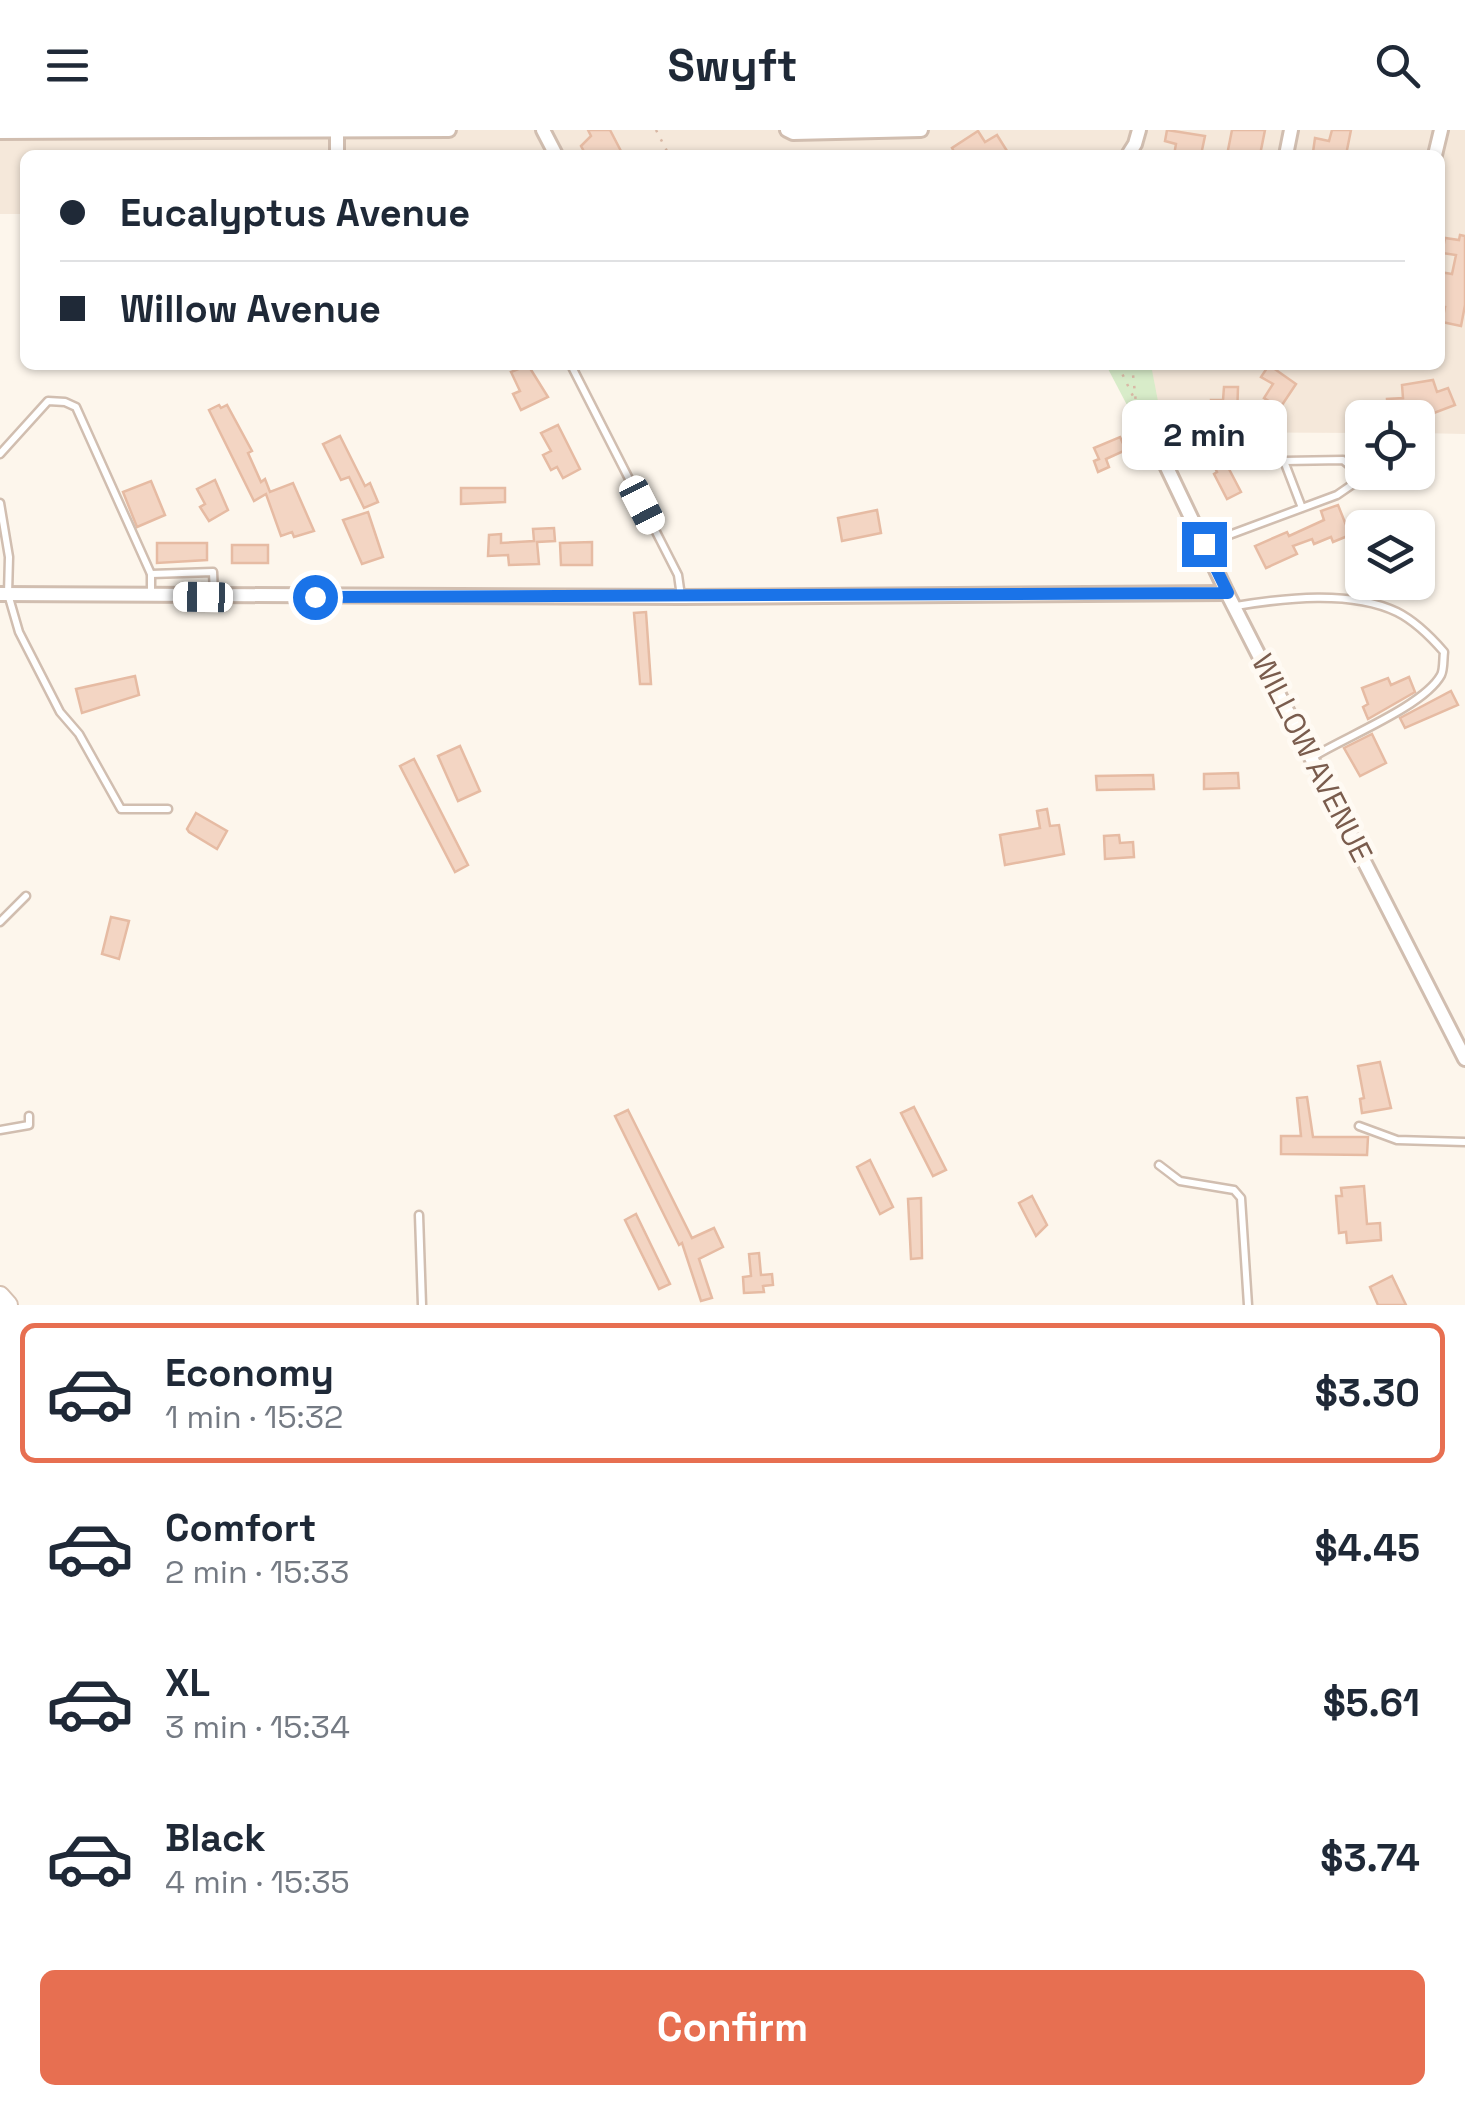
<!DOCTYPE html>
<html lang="en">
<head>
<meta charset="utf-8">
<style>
	body { margin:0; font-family:"Space Grotesk",sans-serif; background:#f2f2f3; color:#1f2937; height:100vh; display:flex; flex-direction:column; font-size:38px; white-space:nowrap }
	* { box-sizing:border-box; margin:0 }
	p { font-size:32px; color:#747a83 }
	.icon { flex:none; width:55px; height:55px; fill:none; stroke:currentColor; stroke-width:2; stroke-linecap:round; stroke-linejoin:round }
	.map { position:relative; height:1175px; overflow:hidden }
	.sheet { display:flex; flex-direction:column; background:#fff; flex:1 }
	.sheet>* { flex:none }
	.top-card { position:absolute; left:20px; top:20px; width:1425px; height:220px; border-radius:15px; box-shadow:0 2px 8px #0004; display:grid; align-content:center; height:220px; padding:0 40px; background:#fff }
	.fabs { position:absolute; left:1345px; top:270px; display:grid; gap:20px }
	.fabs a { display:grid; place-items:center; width:90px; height:90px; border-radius:15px; background:#fff; box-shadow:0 2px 8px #0004; font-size:50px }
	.end { position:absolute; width:45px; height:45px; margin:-22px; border:12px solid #1a73e8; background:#fff; box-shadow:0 0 0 5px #fff }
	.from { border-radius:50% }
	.bubble { position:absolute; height:70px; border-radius:15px; background:#fff; box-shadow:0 2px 8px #0004; font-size:32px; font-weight:600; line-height:70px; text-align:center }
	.car { position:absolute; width:30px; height:60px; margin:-30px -15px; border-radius:12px; box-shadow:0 0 8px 2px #0007; background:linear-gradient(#fff 24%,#345 0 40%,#fff 0 76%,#345 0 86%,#fff 0) }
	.top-card b { display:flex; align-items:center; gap:35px; height:95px; font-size:38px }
	.top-card b+b { border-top:2px solid #e0e1e3 }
	.top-card i { width:25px; height:25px; background:#1f2937 }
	ul { padding:18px 0 0; list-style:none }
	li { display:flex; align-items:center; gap:30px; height:140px; margin:0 20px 15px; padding:0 20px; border:5px solid transparent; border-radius:15px }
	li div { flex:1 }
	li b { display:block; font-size:38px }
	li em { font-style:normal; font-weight:600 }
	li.on { border-color:#e76f51 }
	li>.icon { width:90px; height:90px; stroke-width:1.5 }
	.primary-button { display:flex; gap:20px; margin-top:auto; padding:20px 40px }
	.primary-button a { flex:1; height:115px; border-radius:15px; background:#e76f51; color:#fff; font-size:40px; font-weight:600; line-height:115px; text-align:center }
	header { display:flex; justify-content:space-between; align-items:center; height:130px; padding:0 40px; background:#fff; font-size:45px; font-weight:600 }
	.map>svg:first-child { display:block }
	.residential { fill:#f5e8da }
	.green { fill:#d8ecc9 }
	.building { fill:#f3d5c3; stroke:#e6bba3; stroke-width:2.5 }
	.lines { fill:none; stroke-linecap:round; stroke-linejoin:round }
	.lane-casing { stroke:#d1beb0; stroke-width:11 }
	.street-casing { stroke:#d1beb0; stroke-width:18 }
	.secondary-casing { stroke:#d6c0b0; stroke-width:22 }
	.path { stroke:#d9b8a5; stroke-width:2.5; stroke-dasharray:2.5 8; stroke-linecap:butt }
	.lane { stroke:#fff; stroke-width:6 }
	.street { stroke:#fff; stroke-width:12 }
	.secondary { stroke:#fff; stroke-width:18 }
	.route { stroke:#1a73e8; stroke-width:12 }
	.labels { text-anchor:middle; stroke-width:10; stroke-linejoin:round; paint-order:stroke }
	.street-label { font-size:30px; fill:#7a5c4d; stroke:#fffaf3 }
</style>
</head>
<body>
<header><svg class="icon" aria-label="menu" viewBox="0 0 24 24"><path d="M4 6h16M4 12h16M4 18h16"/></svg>Swyft<svg class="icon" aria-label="search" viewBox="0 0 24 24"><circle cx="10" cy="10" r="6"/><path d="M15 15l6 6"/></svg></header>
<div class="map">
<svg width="1465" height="1175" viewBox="0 0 1465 1175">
	<rect width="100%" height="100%" fill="#fdf6ec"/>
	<polygon class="residential" points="0,0 1465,0 1465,304 1418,303 1418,288 1362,288 1362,303 1150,302 1113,235 1440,235 1440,25 25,25 25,84 0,84"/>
	<polygon class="green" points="1106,235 1151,235 1167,318 1149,317"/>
	<g class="building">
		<polygon points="588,0 610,0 623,25 586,25 581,16 591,6"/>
		<polygon points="1167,0 1205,6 1201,25 1174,25 1176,14 1165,11"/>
		<polygon points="1232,0 1265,0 1260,25 1227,25"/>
		<polygon points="1332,0 1351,0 1346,25 1313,22 1315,8 1329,11"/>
		<polygon points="978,1 985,12 997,5 1007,21 1001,25 956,25 952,18"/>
		<polygon points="1460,105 1465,106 1465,175 1461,196 1442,192 1445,177 1440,176 1440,142 1452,144 1456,125 1442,123 1445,108 1459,110"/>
		<polygon points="528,235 548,267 521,280 513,264 520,261 511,242"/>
		<polygon points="1269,235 1296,254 1280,278 1264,268 1273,254 1261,247"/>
		<polygon points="1433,250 1437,262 1448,258 1455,275 1426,286 1388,288 1387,269 1403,268 1402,255"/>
		<polygon points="1224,257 1238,257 1237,289 1211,288 1211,270 1223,270"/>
		<polygon points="219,275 221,278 227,275 252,321 248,323 261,352 265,349 270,362 293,353 314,401 294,407 292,402 281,406 266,364 254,371 209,280"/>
		<polygon points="558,295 580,339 563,348 557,337 551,340 543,325 551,321 541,303"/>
		<polygon points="340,306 365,356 370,353 378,372 364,378 349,347 341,350 323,314"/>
		<polygon points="1120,307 1126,320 1106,329 1109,337 1098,342 1094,331 1099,329 1094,318"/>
		<polygon points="1227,317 1236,335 1229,339 1241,362 1227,369 1214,344 1217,342 1209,326"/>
		<polygon points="215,350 228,380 209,391 200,377 205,374 197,359"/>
		<polygon points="151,351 165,385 137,397 123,362"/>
		<polygon points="461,358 505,358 505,372 461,374"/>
		<polygon points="1338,375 1350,405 1333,412 1331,407 1314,414 1312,409 1293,416 1297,424 1266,438 1255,416 1287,402 1289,406 1324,390 1321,381"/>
		<polygon points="877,380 881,403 842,411 838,388"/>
		<polygon points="368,382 383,427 362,434 343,390"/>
		<polygon points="554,398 555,411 537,412 539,434 509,435 508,425 488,426 489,405 501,404 501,413 534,411 533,399"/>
		<polygon points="592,412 592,435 561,435 560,413"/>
		<polygon points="157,413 207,413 207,430 157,433"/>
		<rect x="232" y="415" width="36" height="18"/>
		<polygon points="646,482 651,554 640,554 634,483"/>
		<polygon points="135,546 139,565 82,583 76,559"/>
		<polygon points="1409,547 1415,562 1368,589 1363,577 1368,574 1362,558 1388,548 1391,555"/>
		<polygon points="1451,561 1458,575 1405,598 1400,588"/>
		<polygon points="1372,604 1386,633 1360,646 1344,618"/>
		<polygon points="460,616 480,661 458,671 438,626"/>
		<polygon points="414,629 468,735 455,742 400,636"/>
		<polygon points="1238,643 1239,658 1204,659 1204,644"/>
		<polygon points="1153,645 1154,659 1097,660 1096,646"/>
		<polygon points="1047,679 1050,696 1059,695 1064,724 1005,735 1000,705 1040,698 1037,681"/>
		<polygon points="196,683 227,701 217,719 189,702 187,699"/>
		<polygon points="1119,705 1120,713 1133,712 1134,727 1105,729 1104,706"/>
		<polygon points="111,787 129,791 119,829 102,824"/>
		<polygon points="1380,932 1391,978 1362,983 1360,969 1364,968 1358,936"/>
		<polygon points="1307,967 1313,1007 1368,1007 1367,1025 1281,1024 1281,1006 1301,1006 1297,968"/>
		<polygon points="914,977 946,1040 933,1046 901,983"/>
		<polygon points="628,980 692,1108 714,1098 723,1117 699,1129 712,1168 701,1171 682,1113 679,1115 615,986"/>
		<polygon points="870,1030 893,1077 880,1084 857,1037"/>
		<polygon points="1364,1056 1367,1094 1380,1093 1381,1110 1347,1113 1346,1102 1339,1103 1336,1066 1342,1066 1341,1058"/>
		<polygon points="1032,1066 1047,1095 1036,1106 1019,1073"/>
		<polygon points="921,1068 922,1128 911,1129 908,1069"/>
		<polygon points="636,1084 670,1154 659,1159 625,1090"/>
		<polygon points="759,1123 761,1145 772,1144 773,1155 763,1156 764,1162 744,1163 743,1147 751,1146 749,1124"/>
		<polygon points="1392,1146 1406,1175 1378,1175 1370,1157"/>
	</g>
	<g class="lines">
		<defs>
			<g id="lane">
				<polyline points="571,235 678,445 681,466"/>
				<polyline points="0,324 48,271 65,272 76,277 151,444 151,463"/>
				<polyline points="0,373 9,427 8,464 19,502 60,582 79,604 121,679 168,679"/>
				<polyline points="1205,414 1337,365 1353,354 1355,340 1343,330 1284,331 1302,378"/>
				<polyline points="151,444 213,442 214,465"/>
				<path d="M 1236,476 C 1284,468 1351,460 1397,482 C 1415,491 1431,507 1444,522 C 1443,529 1444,539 1441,545 C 1424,576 1345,607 1313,627"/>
				<polyline points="0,792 26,766"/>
				<polyline points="1359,996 1397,1010 1465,1012"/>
				<polyline points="0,1000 29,995 29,986"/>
				<polyline points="1159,1035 1180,1051 1234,1060 1241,1068 1248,1175"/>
				<polyline points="419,1085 422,1175"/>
			</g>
			<g id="street">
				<polyline points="337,0 337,25"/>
				<polyline points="543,0 556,25"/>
				<polyline points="787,0 793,3 921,0"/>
				<polyline points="0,2 449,0"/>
				<polyline points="1128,25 1135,14 1139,0"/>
				<polyline points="1286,25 1291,0"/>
				<polyline points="1435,25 1441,0"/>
				<polyline points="1162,327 1227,463 1465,929"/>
				<polyline points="0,464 681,467 1227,463"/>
			</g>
			<polyline id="secondary" points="0,1166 8,1175"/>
		</defs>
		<use href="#lane" class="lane-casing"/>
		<use href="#street" class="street-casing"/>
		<use href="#secondary" class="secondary-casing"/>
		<g class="path">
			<polyline points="656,0 669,25"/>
			<polyline points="1118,235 1157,316"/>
			<polyline points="1132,235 1136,273"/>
		</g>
		<use href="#lane" class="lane"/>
		<use href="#street" class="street"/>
		<use href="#secondary" class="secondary"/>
	</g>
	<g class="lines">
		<polyline class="route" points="315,467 1228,463 1204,414"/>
	</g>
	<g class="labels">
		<g class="street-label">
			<text transform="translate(1312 628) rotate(63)" y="10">WILLOW AVENUE</text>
		</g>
	</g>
</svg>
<div class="fabs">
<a><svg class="icon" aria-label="locate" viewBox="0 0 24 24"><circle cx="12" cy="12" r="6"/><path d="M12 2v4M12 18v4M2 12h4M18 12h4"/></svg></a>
<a><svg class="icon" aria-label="layers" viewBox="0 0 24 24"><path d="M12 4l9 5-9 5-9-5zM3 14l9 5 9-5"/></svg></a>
</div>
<i class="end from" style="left:315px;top:467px"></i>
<i class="end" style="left:1204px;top:414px"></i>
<div class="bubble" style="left:1122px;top:270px;width:165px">2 min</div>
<i class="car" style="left:642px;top:375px;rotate:153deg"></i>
<i class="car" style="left:203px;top:467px;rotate:271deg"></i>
<div class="top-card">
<b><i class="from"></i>Eucalyptus Avenue</b>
<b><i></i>Willow Avenue</b>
</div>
</div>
<section class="sheet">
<ul>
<li class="on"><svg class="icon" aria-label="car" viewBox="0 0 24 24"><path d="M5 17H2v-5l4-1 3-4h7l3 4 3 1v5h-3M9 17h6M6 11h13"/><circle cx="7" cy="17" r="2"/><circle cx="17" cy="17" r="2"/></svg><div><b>Economy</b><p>1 min · 15:32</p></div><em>$3.30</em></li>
<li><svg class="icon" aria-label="car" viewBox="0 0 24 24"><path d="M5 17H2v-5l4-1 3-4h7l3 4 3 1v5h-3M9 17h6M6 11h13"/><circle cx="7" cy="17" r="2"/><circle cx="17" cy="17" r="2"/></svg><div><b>Comfort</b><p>2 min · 15:33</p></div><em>$4.45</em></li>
<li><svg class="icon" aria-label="car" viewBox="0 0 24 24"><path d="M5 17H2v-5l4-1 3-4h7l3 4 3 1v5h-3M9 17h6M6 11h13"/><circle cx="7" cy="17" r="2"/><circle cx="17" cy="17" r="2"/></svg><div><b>XL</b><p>3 min · 15:34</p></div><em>$5.61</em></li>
<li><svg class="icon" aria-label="car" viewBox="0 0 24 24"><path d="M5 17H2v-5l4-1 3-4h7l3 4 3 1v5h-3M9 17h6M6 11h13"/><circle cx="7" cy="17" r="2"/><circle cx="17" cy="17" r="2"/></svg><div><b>Black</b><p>4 min · 15:35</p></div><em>$3.74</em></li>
</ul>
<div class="primary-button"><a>Confirm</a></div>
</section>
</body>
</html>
